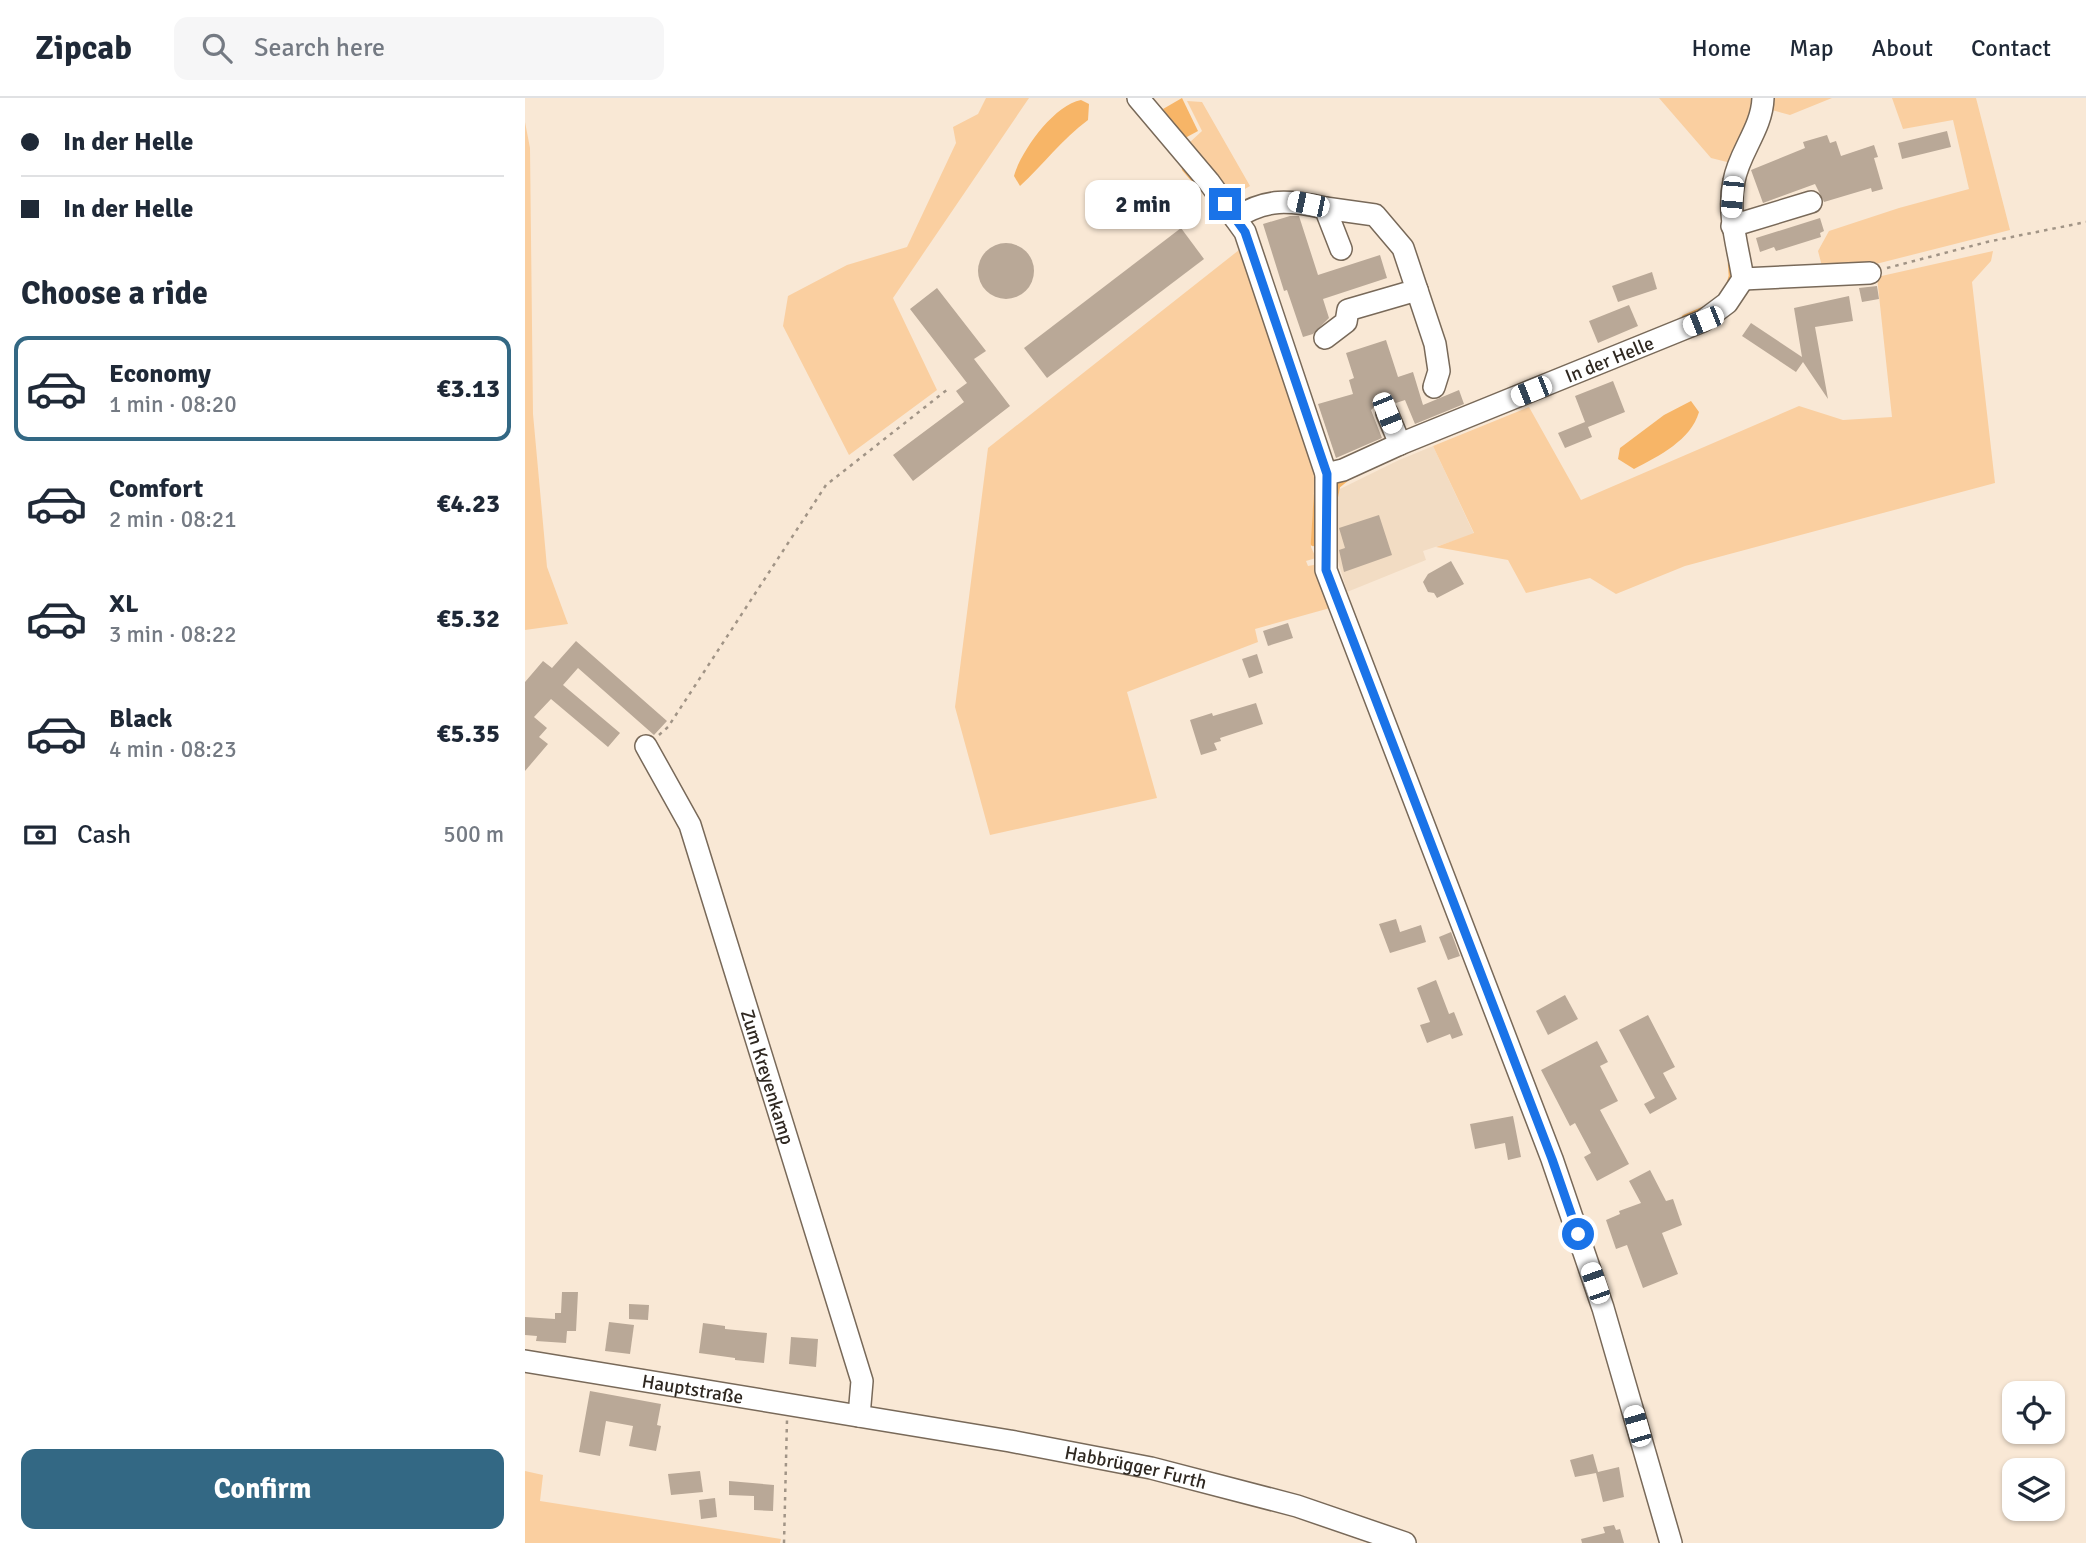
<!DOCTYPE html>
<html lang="en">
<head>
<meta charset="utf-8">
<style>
	body { margin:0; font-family:Signika,sans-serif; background:#f6f6f7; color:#1f2937; height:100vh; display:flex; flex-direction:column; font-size:26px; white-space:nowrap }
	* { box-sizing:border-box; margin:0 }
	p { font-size:23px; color:#747a83 }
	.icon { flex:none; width:38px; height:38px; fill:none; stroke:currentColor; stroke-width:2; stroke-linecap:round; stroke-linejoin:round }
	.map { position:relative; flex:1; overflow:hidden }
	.side { display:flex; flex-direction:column; background:#fff; width:525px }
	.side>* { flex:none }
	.guide { display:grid; align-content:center; height:154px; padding:0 21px; background:#fff }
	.controls { position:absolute; left:1477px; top:1283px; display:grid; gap:14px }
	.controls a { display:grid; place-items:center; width:63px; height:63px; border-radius:14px; background:#fff; box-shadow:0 2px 5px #0004; font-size:35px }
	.end { position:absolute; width:32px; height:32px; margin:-16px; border:9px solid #1a73e8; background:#fff; box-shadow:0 0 0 4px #fff }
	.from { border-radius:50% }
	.bubble { position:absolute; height:49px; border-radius:14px; background:#fff; box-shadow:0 2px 5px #0004; font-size:23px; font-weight:700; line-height:49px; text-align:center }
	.car { position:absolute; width:21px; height:42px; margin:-21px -10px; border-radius:9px; box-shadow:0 0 5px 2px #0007; background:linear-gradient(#fff 24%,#345 0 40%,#fff 0 76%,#345 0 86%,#fff 0) }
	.guide b { display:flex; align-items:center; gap:24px; height:66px; font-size:26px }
	.guide b+b { border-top:2px solid #e0e1e3 }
	.guide i { width:18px; height:18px; background:#1f2937 }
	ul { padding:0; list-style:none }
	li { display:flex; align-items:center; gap:21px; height:105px; margin:0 14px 10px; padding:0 7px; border:4px solid transparent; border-radius:14px }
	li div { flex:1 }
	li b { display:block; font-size:26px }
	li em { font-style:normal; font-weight:700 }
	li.selected { border-color:#336884 }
	li>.icon { width:63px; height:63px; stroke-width:1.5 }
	h2 { padding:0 21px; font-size:32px; line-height:84px }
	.pay { display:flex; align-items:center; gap:18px; height:77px; padding:0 21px; font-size:26px }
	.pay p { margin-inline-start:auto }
	.action { display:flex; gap:14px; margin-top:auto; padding:14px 21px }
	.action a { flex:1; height:80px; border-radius:14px; background:#336884; color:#fff; font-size:28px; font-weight:700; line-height:80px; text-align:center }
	header { display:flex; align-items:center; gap:42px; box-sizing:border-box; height:98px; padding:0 35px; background:#fff; border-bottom:2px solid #e0e1e3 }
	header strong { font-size:33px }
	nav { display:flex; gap:38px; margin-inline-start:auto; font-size:24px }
	.search { width:490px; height:63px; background:#f6f6f7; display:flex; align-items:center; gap:18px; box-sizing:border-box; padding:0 24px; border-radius:14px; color:#747a83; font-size:26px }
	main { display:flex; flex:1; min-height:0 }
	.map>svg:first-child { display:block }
	.built { fill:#f2dcc3 }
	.green { fill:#facfa0 }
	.water { fill:#f7b567 }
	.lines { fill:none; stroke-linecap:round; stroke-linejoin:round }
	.stream { stroke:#f7b567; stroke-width:4.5 }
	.building { fill:#b9a897 }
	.minor-casing { stroke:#786959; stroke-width:24 }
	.path { stroke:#a19486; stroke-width:2.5; stroke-dasharray:3.5 5; stroke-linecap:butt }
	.minor { stroke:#fff; stroke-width:21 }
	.route { stroke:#1a73e8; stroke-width:9 }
	.labels { text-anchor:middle; stroke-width:5; stroke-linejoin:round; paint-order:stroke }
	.street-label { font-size:19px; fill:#2f2821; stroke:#f9e8d5 }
</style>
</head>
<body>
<header>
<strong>Zipcab</strong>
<div class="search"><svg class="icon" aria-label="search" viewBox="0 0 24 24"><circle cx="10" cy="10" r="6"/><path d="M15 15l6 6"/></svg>Search here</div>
<nav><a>Home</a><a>Map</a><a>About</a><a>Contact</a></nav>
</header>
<main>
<section class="side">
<div class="guide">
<b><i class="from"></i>In der Helle</b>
<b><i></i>In der Helle</b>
</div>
<h2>Choose a ride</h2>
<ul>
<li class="selected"><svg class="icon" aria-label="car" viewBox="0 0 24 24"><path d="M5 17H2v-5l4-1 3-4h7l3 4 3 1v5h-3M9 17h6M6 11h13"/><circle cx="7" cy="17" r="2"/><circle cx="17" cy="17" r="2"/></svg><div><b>Economy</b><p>1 min · 08:20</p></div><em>€3.13</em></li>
<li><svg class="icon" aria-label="car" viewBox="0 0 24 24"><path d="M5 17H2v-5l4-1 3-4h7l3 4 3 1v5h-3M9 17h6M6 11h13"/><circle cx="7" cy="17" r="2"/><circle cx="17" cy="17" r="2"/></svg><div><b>Comfort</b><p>2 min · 08:21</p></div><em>€4.23</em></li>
<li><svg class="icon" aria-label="car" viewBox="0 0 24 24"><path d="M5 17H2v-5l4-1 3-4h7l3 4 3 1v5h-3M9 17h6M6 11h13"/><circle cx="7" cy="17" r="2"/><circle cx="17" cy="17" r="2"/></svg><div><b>XL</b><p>3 min · 08:22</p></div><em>€5.32</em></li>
<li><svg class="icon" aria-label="car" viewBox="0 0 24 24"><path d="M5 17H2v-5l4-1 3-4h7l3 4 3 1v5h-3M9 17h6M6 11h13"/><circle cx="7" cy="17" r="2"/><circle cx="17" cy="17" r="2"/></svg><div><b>Black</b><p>4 min · 08:23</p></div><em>€5.35</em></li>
</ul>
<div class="pay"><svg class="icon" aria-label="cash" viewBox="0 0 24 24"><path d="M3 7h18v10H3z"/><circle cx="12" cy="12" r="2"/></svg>Cash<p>500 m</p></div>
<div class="action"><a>Confirm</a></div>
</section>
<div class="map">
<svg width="1561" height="1445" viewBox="0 0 1561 1445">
	<rect width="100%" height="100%" fill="#f9e8d5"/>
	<polygon class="built" points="908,348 949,436 898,453 901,462 822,494 804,432 815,391 872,363"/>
	<g class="green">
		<polygon points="461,0 504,0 368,200 412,292 324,357 258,228 263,198 322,167 382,149 431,45 428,29 453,16"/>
		<polygon points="1134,0 1228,0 1227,12 1206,65 1186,60"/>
		<polygon points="1249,0 1307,0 1265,17 1247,12"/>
		<polygon points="1367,0 1451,0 1485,132 1343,168 1298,172 1293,153 1304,133 1374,110 1444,91 1428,22 1378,31"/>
		<polygon points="662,3 677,4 725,88 706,99 664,45 677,33"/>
		<polygon points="0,24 5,50 8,316 22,469 43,526 0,532"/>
		<polygon points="714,152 753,254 790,376 786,449 791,460 781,463 783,468 794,466 805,510 730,531 733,544 602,594 632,700 465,737 430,609 463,350"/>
		<polygon points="1468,153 1466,163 1447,184 1470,385 1160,468 1091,496 1065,480 1001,495 983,462 911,449 949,435 908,348 1004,309 1056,402 1274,308 1318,322 1367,319 1352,179"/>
		<polygon points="0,1373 18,1377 15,1403 256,1441 255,1445 0,1445"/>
	</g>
	<g class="water">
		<polygon points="657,0 673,33 660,40 638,11"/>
		<path d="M 556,2 L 564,6 L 563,22 C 537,41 518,67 495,88 L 489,78 C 496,53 529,7 556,2 Z"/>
		<path d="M 1166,303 L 1174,314 C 1166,342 1134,358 1109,371 L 1093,361 L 1095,350 L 1139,317 Z"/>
	</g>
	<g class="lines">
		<g class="stream">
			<polyline points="659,71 671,85"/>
			<polyline points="1203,188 1206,178 1205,165"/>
			<polyline points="1159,219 1180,210"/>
			<polyline points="811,398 813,388 823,380"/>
			<polyline points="788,446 791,397"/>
		</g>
	</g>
	<g class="building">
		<polygon points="1422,33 1426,49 1377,61 1373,45"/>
		<polygon points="1302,37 1305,45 1311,43 1316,58 1349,47 1353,59 1349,60 1358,91 1347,94 1346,90 1299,104 1290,86 1238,105 1226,72 1280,50 1278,44"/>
		<polygon points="765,118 774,118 793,177 855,157 862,180 798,201 804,220 788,236 778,239 762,192 759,193 738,126"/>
		<polygon points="1295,120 1299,133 1295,135 1296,139 1251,153 1249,149 1235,154 1231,140"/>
		<polygon points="656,130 679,161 522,280 499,250"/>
		<circle cx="481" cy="173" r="28"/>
		<polygon points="1127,174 1132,191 1093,204 1087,188"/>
		<polygon points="1352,188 1354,201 1337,204 1334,190"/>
		<polygon points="412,190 461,253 449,261 485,308 388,383 368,357 439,304 431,293 442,285 385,211"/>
		<polygon points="1324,198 1328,223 1290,229 1303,301 1278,264 1271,274 1217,238 1226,225 1277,259 1269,210"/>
		<polygon points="1104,207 1113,228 1073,245 1064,223"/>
		<polygon points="861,242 873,279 888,274 898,307 934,292 939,306 890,326 880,302 871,305 864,302 856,303 846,312 857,340 811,360 793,306 828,296 824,282 829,280 821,255"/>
		<polygon points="1088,283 1100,314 1063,329 1067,339 1040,350 1033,335 1060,324 1050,298"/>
		<polygon points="854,417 867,457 819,474 814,452 820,450 814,430"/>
		<polygon points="926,463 939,486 912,500 909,495 903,494 898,484 903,476"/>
		<polygon points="763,525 768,540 743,548 738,533"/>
		<polygon points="51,543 142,623 129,637 53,570 38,587 95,635 83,649 26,601 9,619 22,630 14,639 23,646 0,673 0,584 18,563 27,570"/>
		<polygon points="732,556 738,575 724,580 717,561"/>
		<polygon points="731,605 738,626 695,640 696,643 689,645 692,652 676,657 665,622 687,615 688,618"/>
		<polygon points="871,821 875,834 896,827 901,844 865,855 854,826"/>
		<polygon points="926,834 935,858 923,862 914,839"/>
		<polygon points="911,882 924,916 929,914 938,937 927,941 925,936 902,945 895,927 905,924 892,890"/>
		<polygon points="1040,897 1053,921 1023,937 1011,913"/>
		<polygon points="1123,917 1150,969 1138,975 1152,1001 1125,1016 1119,1006 1130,1000 1094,932"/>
		<polygon points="1072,943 1083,964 1075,968 1093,1003 1075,1012 1104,1066 1072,1083 1059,1059 1066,1055 1050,1025 1045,1028 1016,972"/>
		<polygon points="988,1018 996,1059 983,1062 980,1045 950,1051 945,1026"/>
		<polygon points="1125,1072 1141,1103 1148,1101 1157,1127 1137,1135 1153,1176 1118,1190 1102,1147 1091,1151 1081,1122 1095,1116 1094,1113 1116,1105 1104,1083"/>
		<polygon points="37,1194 53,1194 51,1233 42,1233 41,1245 11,1243 12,1238 0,1237 0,1219 30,1221 30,1215 36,1215"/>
		<polygon points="104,1206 124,1207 123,1222 104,1221"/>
		<polygon points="84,1224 109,1227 105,1256 80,1253"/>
		<polygon points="178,1225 200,1228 200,1231 242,1235 239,1265 210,1262 210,1260 174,1255"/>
		<polygon points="266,1239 293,1241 291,1269 264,1266"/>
		<polygon points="65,1293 136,1306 132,1327 136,1328 131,1353 104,1348 108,1328 81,1323 75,1358 54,1354"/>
		<polygon points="1068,1356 1073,1374 1094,1369 1099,1399 1078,1404 1071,1375 1050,1379 1045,1362"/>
		<polygon points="175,1373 178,1394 146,1397 143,1376"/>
		<polygon points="204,1383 249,1387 248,1413 229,1412 229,1398 204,1397"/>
		<polygon points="190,1400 192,1419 176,1421 174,1402"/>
		<polygon points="1089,1427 1091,1432 1095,1431 1099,1445 1057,1445 1056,1441 1080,1435 1078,1429"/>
	</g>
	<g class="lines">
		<defs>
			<g id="minor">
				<polyline points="613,0 684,84 720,134 801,376 801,472 1027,1061 1078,1210 1146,1445"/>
				<path d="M 710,120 C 742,100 764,102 800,110 L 816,151"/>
				<polyline points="1207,128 1286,104"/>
				<polyline points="1218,181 1345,175"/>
				<polyline points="892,192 910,246 914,273 909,289"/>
				<polyline points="800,240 821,224 823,212 892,192 878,150 850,117 800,110"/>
				<polyline points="862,315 875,346"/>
				<path id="s1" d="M 801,376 L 818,372 L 875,346 L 1178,223 L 1202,205 L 1218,181 C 1213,148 1202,117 1209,83 C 1214,54 1237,31 1238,0"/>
				<path id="s2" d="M 121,648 L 165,727 L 337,1283 L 334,1318"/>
				<path id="s3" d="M 0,1263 L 485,1343 L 626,1370 L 772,1408 L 880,1445"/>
			</g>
		</defs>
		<use href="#minor" class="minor-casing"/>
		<g class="path">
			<polyline points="1362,170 1462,144 1561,124"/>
			<polyline points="134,637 143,629 301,387 423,291"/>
			<polyline points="259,1445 262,1322"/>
		</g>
		<use href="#minor" class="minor"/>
	</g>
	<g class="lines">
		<polyline class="route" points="700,106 720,134 802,376 801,472 1027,1061 1053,1136"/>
	</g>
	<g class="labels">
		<g class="street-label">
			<text dy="7" stroke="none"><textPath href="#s1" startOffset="306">In der Helle</textPath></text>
			<text dy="7" stroke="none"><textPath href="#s2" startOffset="354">Zum Kreyenkamp</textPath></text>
			<text dy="7" stroke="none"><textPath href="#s3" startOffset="170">Hauptstraße</textPath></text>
			<text dy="7" stroke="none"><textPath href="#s3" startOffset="620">Habbrügger Furth</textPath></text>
		</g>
	</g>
</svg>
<div class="controls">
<a><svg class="icon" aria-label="locate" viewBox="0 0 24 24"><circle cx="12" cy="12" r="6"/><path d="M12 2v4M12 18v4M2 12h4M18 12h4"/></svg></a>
<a><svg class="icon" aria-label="layers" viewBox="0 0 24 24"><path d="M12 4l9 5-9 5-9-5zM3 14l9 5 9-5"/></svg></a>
</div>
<i class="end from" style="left:1053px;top:1136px"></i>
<i class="end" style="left:700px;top:106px"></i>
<div class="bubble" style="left:560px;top:82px;width:116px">2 min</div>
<i class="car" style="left:1207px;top:99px;rotate:185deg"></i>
<i class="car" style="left:783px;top:106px;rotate:282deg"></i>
<i class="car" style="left:1178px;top:223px;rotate:248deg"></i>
<i class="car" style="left:1006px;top:293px;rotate:248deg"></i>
<i class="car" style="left:862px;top:315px;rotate:158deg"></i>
<i class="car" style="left:1070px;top:1185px;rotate:341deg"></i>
<i class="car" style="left:1112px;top:1328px;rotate:344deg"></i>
</div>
</main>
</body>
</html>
